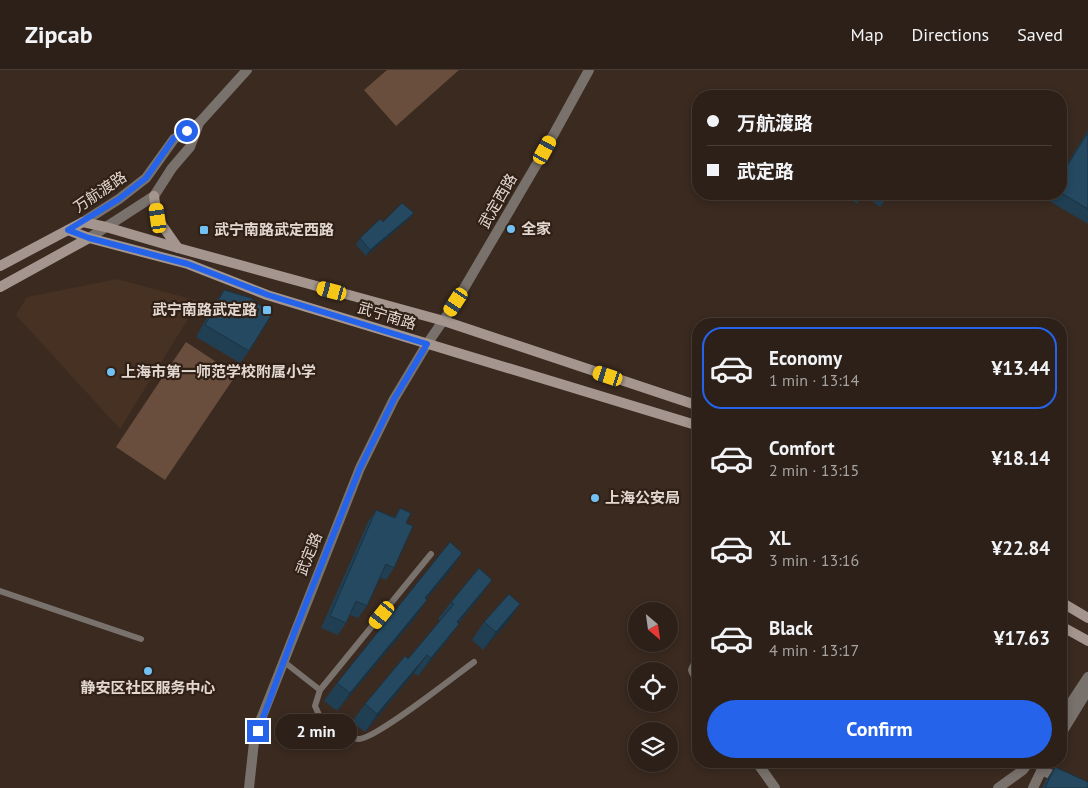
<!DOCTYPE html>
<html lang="en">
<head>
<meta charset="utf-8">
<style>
	body { margin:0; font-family:"PT Sans","Noto Sans SC",sans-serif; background:#382d25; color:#f1f3f6; height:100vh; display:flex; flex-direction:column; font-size:19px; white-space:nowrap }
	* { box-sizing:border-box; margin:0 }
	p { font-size:16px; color:#a6a3a2 }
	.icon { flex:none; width:28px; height:28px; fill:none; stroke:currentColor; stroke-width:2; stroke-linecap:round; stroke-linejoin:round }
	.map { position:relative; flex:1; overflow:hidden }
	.drawer { position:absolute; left:692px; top:248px; width:375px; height:450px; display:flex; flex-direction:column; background:#2c2018; border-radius:20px; box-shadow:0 2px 8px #0003,0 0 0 1px #483e37 }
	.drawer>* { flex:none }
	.guide { position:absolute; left:692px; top:20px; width:375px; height:110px; border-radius:20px; box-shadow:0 2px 8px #0003,0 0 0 1px #483e37; display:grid; align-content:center; height:110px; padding:0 15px; background:#2c2018 }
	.needle { width:32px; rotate:151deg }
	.fabs { position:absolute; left:628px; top:532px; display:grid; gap:10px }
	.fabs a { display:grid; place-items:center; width:50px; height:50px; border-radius:50%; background:#2c2018; box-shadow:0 2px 8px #0003,0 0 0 1px #483e37; font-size:25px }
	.end { position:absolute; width:22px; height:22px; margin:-11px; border:6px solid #2563eb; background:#fff; box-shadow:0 0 0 2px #fff }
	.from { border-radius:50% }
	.bubble { position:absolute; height:35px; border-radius:18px; background:#2c2018; box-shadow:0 2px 8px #0003,0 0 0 1px #483e37; font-size:16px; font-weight:800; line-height:35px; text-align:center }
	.car { position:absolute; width:15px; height:30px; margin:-15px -8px; border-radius:6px; box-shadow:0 0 4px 1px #0007; background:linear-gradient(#f5c518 24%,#345 0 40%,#f5c518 0 76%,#345 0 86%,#f5c518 0) }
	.guide b { display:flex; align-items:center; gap:18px; height:48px; font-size:19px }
	.guide b+b { border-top:1px solid #483e37 }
	.guide i { width:12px; height:12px; background:#f1f3f6 }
	ul { padding:9px 0 0; list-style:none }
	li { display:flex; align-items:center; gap:15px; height:82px; margin:0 10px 8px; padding:0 5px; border:2px solid transparent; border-radius:20px }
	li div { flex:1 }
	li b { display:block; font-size:19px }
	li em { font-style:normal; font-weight:800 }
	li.selected { border-color:#2563eb }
	li>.icon { width:45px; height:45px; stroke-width:1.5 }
	.primary-button { display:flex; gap:10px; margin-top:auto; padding:10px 15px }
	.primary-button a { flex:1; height:58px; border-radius:30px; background:#2563eb; color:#fff; font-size:20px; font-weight:800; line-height:58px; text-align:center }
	header { display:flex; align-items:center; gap:30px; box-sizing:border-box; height:70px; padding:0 25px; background:#2c2018; border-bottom:1px solid #483e37 }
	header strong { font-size:24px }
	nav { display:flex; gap:28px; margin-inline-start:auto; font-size:18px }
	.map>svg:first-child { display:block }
	.built { fill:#473123 }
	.grass { fill:#6a4e3d }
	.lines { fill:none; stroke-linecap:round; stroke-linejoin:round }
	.service { stroke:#79716b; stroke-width:6 }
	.minor { stroke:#79716b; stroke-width:10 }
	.tertiary { stroke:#79716b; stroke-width:10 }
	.secondary { stroke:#a4968e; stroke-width:10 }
	.wall { fill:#203f53 }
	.shaded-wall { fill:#1a3343 }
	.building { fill:#254960; stroke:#1a3343 }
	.route { stroke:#2563eb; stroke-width:6 }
	.poi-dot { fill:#72c1f5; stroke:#302016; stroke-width:2 }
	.labels { text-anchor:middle; stroke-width:4.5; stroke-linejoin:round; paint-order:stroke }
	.street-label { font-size:15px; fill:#e3d8d1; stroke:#302016 }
	.poi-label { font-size:15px; font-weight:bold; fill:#e3d8d1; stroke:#302016; text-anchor:start }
</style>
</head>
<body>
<header>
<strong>Zipcab</strong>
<nav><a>Map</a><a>Directions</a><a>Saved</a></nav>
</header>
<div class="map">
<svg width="1088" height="718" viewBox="0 0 1088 718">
	<rect width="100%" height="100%" fill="#3a2a20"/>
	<polygon class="built" points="117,209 199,231 120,359 16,245 27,227"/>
	<g class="grass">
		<polygon points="387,0 459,0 396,56 364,20"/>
		<polygon points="186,272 236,305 165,410 116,377"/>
	</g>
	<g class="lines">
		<g class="service">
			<path d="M 431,484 L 320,620 L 315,636 C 317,640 319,646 322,650 C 328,659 347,669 359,669 C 376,669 456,605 474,592"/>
			<polyline points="0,521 141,569"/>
			<polyline points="283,591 320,620"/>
		</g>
		<g class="minor">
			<polyline points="699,588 693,600 699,612"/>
			<polyline points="1061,648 1088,607"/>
			<polyline points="1061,664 1088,620"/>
			<polyline points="756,691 775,718"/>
			<polyline points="1041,700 1082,718"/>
			<polyline points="249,718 254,672 261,649 360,398 394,329 427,274 456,232 545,80 589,0"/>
			<polyline points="998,718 1023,700 1030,691"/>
			<polyline points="1033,718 1046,691"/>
		</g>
		<g class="tertiary">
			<polyline points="83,152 119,129 146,108 174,69 199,53 247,0"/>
			<polyline points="89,168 154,126 172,98 190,77 199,53"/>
		</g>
		<g class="secondary">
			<polyline points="154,126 157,148 178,178"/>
			<polyline points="68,160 89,168 188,194 267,225 699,356"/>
			<polyline points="0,196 83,152 106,157 178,178 444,251 699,336"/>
			<polyline points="0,217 89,168"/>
			<polyline points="1061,532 1088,548"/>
			<polyline points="1061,556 1088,571"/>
		</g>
	</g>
	<g class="wall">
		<polygon points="1088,60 1088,154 1046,129 1050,124 1061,124 1061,104"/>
		<polygon points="845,124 890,124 880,137 863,125 857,134 844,125"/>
		<polygon points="414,143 409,149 366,186 356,175 360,168 383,152"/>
		<polygon points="224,220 249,281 240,293 196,267 215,233"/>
		<polygon points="400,438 406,453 394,498 386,510 380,508 367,536 358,548 350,545 346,553 338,565 321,558 368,452 376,440 394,447"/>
		<polygon points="450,501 426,529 415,548 337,641 324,631 337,613"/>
		<polygon points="480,527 458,554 459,554 446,572 418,606 414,603 365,662 352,652 365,634 408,589 440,551 438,549 451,532"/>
		<polygon points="484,552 508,552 483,580 472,570"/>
		<polygon points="1055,697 1088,718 1042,718 1046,710"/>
	</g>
	<g class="shaded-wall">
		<polygon points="414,143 409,149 366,186 370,180"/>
		<polygon points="462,483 450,501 412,546 425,528"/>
		<polygon points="492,510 480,527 444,570 457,552"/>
		<polygon points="427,530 415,548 337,641 350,623"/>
		<polygon points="520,534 508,552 483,580 496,562"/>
		<polygon points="459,554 446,572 418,606 431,588"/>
		<polygon points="427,585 414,603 365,662 377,644"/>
	</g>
	<g class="building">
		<polygon points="908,22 915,26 904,26"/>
		<polygon points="1088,62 1088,139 1061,123 1061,106"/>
		<polygon points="402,133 414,143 370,180 360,168 380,149 383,152"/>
		<polygon points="224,220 251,228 272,244 249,281 205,255"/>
		<polygon points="400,438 411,443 406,453 413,456 394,498 386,494 367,536 356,531 346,553 330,546 376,440 395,448"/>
		<polygon points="450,472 462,483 425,528 427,530 350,623 337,613"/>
		<polygon points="479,498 492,510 457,552 459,554 431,588 427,585 377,644 365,634 405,586 408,589 454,534 451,532"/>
		<polygon points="509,524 520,534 496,562 484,552"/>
		<polygon points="1055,697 1088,712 1088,718 1045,718"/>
	</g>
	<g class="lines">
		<polyline class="route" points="187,61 174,68 146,108 119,129 68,160 89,168 188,194 268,225 427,274 394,329 360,398 295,561 258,661"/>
	</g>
	<g class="poi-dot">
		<circle cx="511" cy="159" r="5"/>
		<rect x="199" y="155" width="10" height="10" rx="2.5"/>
		<rect x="262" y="235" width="10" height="10" rx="2.5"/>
		<circle cx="111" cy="302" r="5"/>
		<circle cx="595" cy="428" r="5"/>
		<circle cx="148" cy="601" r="5"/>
	</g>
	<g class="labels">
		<g class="street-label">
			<text transform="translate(100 122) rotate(-34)" y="5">万航渡路</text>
			<text transform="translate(498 131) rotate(-60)" y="5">武定西路</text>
			<text transform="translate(387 246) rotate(17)" y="5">武宁南路</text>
			<text transform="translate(309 484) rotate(-68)" y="5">武定路</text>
		</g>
		<g class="poi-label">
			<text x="521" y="164">全家</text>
			<text x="214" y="165">武宁南路武定西路</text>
			<text x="257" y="245" text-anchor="end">武宁南路武定路</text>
			<text x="121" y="307">上海市第一师范学校附属小学</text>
			<text x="605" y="433">上海公安局</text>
			<text x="148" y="623" text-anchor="middle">静安区社区服务中心</text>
		</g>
	</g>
</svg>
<div class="fabs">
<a><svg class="needle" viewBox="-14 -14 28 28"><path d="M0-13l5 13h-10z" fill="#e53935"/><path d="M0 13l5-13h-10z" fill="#a6a3a2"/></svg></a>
<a><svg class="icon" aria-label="locate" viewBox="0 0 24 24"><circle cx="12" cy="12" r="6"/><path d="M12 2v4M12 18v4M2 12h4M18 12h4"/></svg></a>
<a><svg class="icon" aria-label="layers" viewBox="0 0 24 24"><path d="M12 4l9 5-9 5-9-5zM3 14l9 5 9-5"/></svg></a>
</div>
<i class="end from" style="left:187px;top:61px"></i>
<i class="end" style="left:258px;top:661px"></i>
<div class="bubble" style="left:275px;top:644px;width:82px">2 min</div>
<i class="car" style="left:545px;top:80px;rotate:29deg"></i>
<i class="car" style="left:158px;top:148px;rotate:352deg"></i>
<i class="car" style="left:332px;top:221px;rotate:285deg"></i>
<i class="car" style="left:456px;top:232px;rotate:213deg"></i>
<i class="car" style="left:608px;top:306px;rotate:288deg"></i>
<i class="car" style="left:382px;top:545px;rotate:219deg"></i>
<div class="guide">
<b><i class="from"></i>万航渡路</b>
<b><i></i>武定路</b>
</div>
<section class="drawer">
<ul>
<li class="selected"><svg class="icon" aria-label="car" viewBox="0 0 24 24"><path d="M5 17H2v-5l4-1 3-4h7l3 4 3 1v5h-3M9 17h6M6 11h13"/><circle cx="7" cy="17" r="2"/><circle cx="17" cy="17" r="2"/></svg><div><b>Economy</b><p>1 min · 13:14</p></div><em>¥13.44</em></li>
<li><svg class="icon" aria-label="car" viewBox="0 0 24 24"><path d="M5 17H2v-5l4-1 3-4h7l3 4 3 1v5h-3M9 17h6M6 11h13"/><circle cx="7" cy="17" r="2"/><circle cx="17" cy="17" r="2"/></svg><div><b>Comfort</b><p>2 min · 13:15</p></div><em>¥18.14</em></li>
<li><svg class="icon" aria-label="car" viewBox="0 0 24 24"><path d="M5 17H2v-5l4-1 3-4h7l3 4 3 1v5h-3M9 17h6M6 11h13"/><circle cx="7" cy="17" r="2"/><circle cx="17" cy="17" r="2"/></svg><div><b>XL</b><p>3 min · 13:16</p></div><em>¥22.84</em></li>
<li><svg class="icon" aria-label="car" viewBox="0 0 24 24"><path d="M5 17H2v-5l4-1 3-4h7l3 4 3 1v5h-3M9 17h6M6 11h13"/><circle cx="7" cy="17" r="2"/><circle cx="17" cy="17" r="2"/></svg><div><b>Black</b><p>4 min · 13:17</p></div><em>¥17.63</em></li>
</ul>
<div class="primary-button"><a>Confirm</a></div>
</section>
</div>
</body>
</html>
